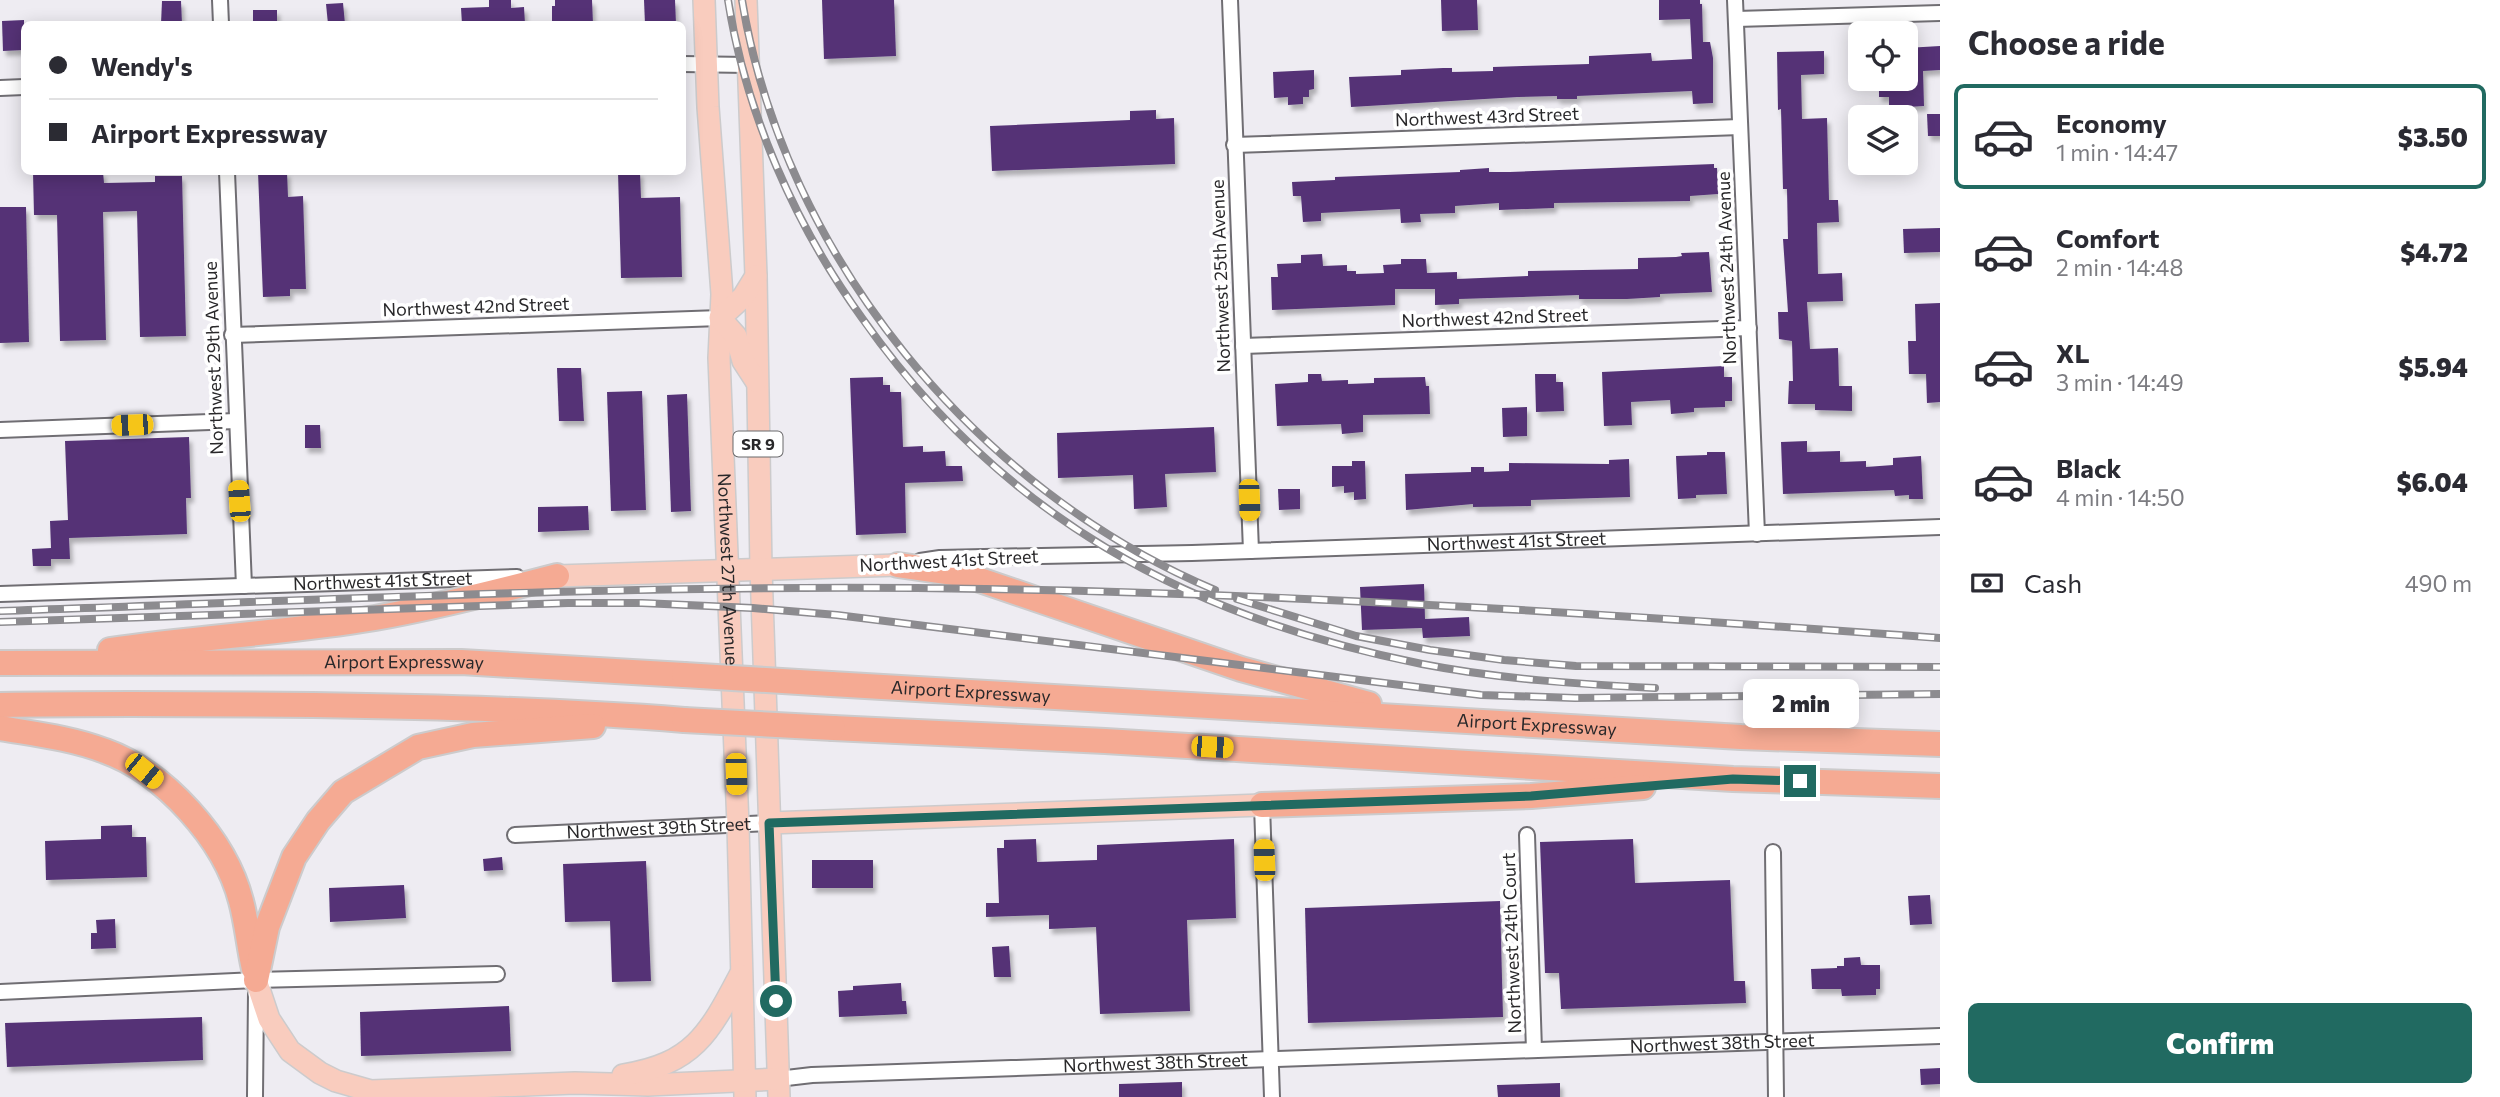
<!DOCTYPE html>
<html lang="en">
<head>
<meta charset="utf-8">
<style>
	body { margin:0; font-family:Commissioner,sans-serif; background:#f7f7f7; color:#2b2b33; height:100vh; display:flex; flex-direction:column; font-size:26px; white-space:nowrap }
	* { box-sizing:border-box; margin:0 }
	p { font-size:23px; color:#7c7c81 }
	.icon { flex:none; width:38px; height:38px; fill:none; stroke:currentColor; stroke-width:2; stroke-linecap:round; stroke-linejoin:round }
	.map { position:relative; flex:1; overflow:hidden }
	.panel { display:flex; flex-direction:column; background:#fff; width:560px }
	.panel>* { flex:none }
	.hud { position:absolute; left:21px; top:21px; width:665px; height:154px; border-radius:10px; box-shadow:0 4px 18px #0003; display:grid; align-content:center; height:154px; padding:0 28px; background:#fff }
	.buttons { position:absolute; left:1848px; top:21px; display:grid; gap:14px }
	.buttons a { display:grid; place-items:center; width:70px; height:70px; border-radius:10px; background:#fff; box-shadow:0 4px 18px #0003; font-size:35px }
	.end { position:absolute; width:32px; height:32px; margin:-16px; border:9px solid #216a61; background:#fff; box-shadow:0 0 0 4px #fff }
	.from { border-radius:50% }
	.bubble { position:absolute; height:49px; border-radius:10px; background:#fff; box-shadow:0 4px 18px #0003; font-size:23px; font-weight:800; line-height:49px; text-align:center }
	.car { position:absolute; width:21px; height:42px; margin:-21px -10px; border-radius:9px; box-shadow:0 0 5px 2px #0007; background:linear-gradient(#f5c518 24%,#345 0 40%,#f5c518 0 76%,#345 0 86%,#f5c518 0) }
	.hud b { display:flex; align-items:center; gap:24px; height:66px; font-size:26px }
	.hud b+b { border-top:2px solid #e1e1e2 }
	.hud i { width:18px; height:18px; background:#2b2b33 }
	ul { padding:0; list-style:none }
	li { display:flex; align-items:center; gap:21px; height:105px; margin:0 14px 10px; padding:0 14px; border:4px solid transparent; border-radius:10px }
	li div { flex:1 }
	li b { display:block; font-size:26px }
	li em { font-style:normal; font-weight:800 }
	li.active { border-color:#216a61 }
	li>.icon { width:63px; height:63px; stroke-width:1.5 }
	h2 { padding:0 28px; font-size:32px; line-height:84px }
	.pay { display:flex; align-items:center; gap:18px; height:77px; padding:0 28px; font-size:26px }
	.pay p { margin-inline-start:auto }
	.action { display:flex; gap:14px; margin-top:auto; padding:14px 28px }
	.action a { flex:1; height:80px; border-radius:10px; background:#216a61; color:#fff; font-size:28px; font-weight:800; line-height:80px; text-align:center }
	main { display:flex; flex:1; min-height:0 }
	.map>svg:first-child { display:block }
	.building { fill:#543376; filter:url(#shadow) }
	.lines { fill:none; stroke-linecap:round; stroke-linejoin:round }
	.street-casing { stroke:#706e73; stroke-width:18 }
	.primary-casing { stroke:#cccbcc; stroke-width:24 }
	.highway-casing { stroke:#cccbcc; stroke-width:28 }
	.street { stroke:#fff; stroke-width:14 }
	.primary { stroke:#f9ccbe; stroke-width:21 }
	.highway { stroke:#f5aa93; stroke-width:24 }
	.rail-casing { stroke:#8c8b8f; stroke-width:8 }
	.rail { stroke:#fff; stroke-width:5; stroke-dasharray:16; stroke-linecap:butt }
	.highway-bridge-casing { stroke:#cccbcc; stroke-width:28; stroke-linecap:butt }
	.highway-bridge { stroke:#f5aa93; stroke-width:24 }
	.route { stroke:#216a61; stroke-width:9 }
	.labels { text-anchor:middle; stroke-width:7; stroke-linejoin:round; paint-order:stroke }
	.shield { fill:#fff; stroke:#69686a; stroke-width:2 }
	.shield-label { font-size:16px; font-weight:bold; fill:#29282a }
	.street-label { font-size:18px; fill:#29282a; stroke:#fff }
</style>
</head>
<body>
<main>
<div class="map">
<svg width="1940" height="1097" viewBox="0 0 1940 1097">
	<defs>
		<filter id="shadow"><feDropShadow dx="3" dy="5" stdDeviation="2" flood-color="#0004"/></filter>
	</defs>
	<rect width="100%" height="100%" fill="#eeecf2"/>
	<g class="building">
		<polygon points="489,0 511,0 511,8 524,7 525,24 462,24 461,8 489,7"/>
		<polygon points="555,0 592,0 593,24 552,24 552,6 555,6"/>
		<polygon points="644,0 675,0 676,24 645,24"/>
		<polygon points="822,0 894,0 896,56 824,59"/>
		<polygon points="1441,0 1477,0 1478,30 1442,31"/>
		<polygon points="1659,0 1700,0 1700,4 1702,4 1703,42 1710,42 1713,58 1713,103 1693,104 1692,91 1577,96 1577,99 1557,99 1557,96 1518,97 1351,107 1349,77 1401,75 1401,70 1443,68 1452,68 1452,72 1493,71 1493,67 1589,64 1589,56 1651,53 1652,61 1692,59 1690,19 1659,20"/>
		<polygon points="162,1 181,1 182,24 161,24"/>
		<polygon points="343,3 345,24 328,24 326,4"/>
		<rect x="253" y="10" width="24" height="14"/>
		<polygon points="24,20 24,50 3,51 2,21"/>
		<polygon points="1940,46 1940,70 1923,71 1924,106 1889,108 1889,97 1879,97 1879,79 1906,79 1906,48"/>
		<polygon points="1824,51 1824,74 1801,75 1802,119 1827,118 1829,200 1838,200 1839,222 1817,223 1818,274 1842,273 1843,301 1807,302 1810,349 1838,348 1839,386 1852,386 1852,411 1815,410 1815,404 1788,404 1789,381 1793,381 1792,341 1779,339 1778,312 1788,312 1783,239 1788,239 1787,189 1783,189 1781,109 1778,110 1777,52"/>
		<polygon points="1314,70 1314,89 1309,90 1309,97 1303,97 1303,104 1288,105 1288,97 1274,98 1273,72"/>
		<polygon points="1156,110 1156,119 1174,118 1175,164 992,171 990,126 1130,120 1130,111"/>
		<polygon points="1927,114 1940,114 1940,136 1928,136"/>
		<polygon points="1714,164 1714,168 1717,168 1718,194 1690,196 1690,201 1554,203 1554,208 1499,210 1499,203 1455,206 1455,213 1420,214 1421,222 1401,223 1400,209 1321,213 1321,221 1303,222 1301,196 1293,196 1292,182 1335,180 1335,177 1460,172 1460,170 1489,168 1489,172 1510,172"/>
		<polygon points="33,172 103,172 104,183 155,182 155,176 182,176 186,336 140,337 137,211 103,212 106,340 60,341 57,215 34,215"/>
		<polygon points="258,172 287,172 288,197 303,196 306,289 290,289 290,296 263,297"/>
		<polygon points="618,172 640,172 641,198 680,197 682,277 621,278"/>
		<polygon points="0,207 26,207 29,342 0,343"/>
		<polygon points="1940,228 1940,252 1904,253 1903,229"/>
		<polygon points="1709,252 1712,292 1660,294 1660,297 1627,299 1579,299 1579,295 1459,299 1459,304 1435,305 1435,289 1395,289 1395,305 1272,310 1271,277 1278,277 1277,264 1301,263 1301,255 1322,254 1323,266 1347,265 1347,271 1356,271 1356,274 1384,273 1383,265 1401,264 1401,259 1426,259 1427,273 1457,272 1457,279 1528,276 1528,271 1638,269 1638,258 1676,257 1682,256 1681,253"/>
		<polygon points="1940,303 1940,402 1927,403 1926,374 1909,374 1908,341 1916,341 1915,304"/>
		<polygon points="1724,366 1724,377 1732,377 1732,401 1725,401 1725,407 1694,408 1694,412 1671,414 1670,400 1631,402 1632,425 1604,426 1602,372"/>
		<polygon points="557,368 581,368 584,421 559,421"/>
		<polygon points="1308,374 1321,374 1322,381 1348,380 1348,384 1374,383 1374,378 1425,377 1426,386 1429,386 1430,414 1363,415 1363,432 1342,434 1341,424 1277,426 1275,384 1308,382"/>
		<polygon points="1535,374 1556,374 1556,382 1563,382 1564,411 1536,412"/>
		<polygon points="883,377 883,385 890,385 890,392 901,392 903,447 923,446 923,452 945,451 946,466 962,466 963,481 905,483 906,533 856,535 850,378"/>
		<polygon points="642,391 646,510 611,511 607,392"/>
		<polygon points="687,394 691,511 671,512 667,395"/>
		<polygon points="1527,407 1527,436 1503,437 1502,408"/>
		<polygon points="305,425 320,425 321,448 305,448"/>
		<polygon points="1214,427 1216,472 1165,474 1167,507 1134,509 1133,475 1058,478 1057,433"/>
		<polygon points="189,437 191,498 186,498 187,534 69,538 70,559 51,559 51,557 51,566 33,566 32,549 51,548 50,521 68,520 65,441"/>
		<polygon points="1807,441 1807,452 1840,451 1840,462 1866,461 1866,467 1893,465 1893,458 1921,456 1923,499 1909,499 1909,495 1895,496 1894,490 1783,494 1781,442"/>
		<polygon points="1707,452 1725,452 1727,494 1696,495 1696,498 1678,499 1676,456 1707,455"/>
		<polygon points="1629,459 1630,497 1531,500 1531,506 1473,507 1473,504 1406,510 1405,474 1471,472 1471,467 1484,467 1484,472 1509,471 1509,463 1609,464 1609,460"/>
		<polygon points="1352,461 1365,461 1366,499 1354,500 1354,492 1344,493 1344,486 1332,487 1332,466 1352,466"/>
		<polygon points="1278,489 1300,489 1300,509 1279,510"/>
		<polygon points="588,506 589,530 538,532 538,507"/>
		<polygon points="1424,584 1425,619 1469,617 1470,636 1423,638 1422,628 1362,630 1360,587"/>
		<polygon points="132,825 132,837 146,837 147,877 46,880 45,841 101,839 101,826"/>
		<polygon points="1036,839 1037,862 1097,860 1097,845 1234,839 1236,918 1187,920 1190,1011 1100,1014 1096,927 1049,929 1049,915 986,917 986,903 999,903 997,848 1004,848 1004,840"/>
		<polygon points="1633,839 1635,883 1730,880 1734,981 1745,981 1746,1003 1561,1009 1559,973 1545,973 1540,842"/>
		<polygon points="502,857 503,870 484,871 483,859"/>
		<rect x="812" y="860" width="61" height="28"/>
		<polygon points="646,861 651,981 612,982 610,921 565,922 563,864"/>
		<polygon points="404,885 406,918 330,922 329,888"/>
		<polygon points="1930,895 1932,924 1910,925 1908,896"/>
		<polygon points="1500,901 1503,1017 1308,1023 1305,908"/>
		<polygon points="115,919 116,948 91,949 91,933 97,933 96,920"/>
		<polygon points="1009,946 1011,977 994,977 992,947"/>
		<polygon points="1860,957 1861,965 1880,965 1880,989 1876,989 1876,995 1842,996 1841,989 1812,989 1811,969 1837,968 1837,966 1844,966 1844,958"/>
		<polygon points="901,983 902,1001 906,1001 907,1014 839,1017 838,991 853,990 853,986"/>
		<polygon points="509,1006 511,1051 361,1056 360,1012"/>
		<polygon points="202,1017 203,1060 7,1067 5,1023"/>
		<polygon points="1940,1068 1940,1084 1921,1085 1920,1069"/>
		<polygon points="1182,1082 1182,1097 1119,1097 1119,1084"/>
		<polygon points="1560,1083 1560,1097 1498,1097 1497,1085"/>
	</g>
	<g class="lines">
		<defs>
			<g id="street">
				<polyline points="220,0 221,24"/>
				<polyline points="1230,0 1251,551"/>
				<polyline points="1735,0 1757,534"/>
				<polyline points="1736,19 1940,13"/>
				<polyline points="682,64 747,65"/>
				<polyline points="0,88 24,87"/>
				<polyline points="1234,145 1740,127"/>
				<polyline points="227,172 244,586"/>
				<polyline points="232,335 720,318"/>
				<polyline points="1243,346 1749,328"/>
				<polyline points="0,430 236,421"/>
				<path id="s1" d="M 920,561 L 940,558 L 984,557 L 1192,553 L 1940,527"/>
				<path id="s2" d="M 0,594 L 517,577"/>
				<polyline points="1262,805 1272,1097"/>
				<path id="s3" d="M 515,835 L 769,823"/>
				<polyline points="1527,835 1534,1050"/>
				<polyline points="1773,852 1776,1097"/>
				<polyline points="0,992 256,980 497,974"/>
				<path id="s4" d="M 778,1079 L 812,1075 L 1940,1036"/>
				<polyline points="255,1097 256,992"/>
			</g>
			<g id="primary">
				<path id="s5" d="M 704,0 L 708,107 L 722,294 L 719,358 L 738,825 L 745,1097"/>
				<polyline points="746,0 756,276 761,569 779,1097"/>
				<polyline points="756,276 743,297 720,318 736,336 743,361 756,381"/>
				<polyline points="557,576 898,565"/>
				<polyline points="769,823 1262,805"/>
				<polyline points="256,980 269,1019 290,1051 320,1073 336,1081 371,1091 575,1083 648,1085 778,1079"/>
				<path d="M 623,1075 C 693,1064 709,1034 740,975"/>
			</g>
			<g id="highway">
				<polyline points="898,565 954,573 977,579 1241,669 1369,704"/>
				<path d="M 110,650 C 198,637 287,633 375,618 C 436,607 496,592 557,576"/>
				<path id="s6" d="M 0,663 L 461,662 L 684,675"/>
				<path id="s7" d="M 831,684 L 1741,737 L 1940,744"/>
				<path d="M 0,705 C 104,703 209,704 313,705 C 437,707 560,710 684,720"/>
				<path d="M 0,728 C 35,734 71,738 105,751 C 164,772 225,839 241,901 C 247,923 249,947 254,969"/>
				<polyline points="833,728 1105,741 1733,779 1940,786"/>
				<polyline points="1262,805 1531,796 1643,787"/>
				<polyline points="256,980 267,927 294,857 318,821 343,792 418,747 473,735 593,726"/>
			</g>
		</defs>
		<use href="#street" class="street-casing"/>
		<use href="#primary" class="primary-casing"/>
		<use href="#highway" class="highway-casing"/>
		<use href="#street" class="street"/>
		<use href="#primary" class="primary"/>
		<use href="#highway" class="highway"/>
		<defs>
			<g id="rail">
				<path d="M 728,0 C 746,114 795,225 862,318 C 1002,517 1187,617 1422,664 C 1499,679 1577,684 1655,688"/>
				<path d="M 742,0 C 784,256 977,490 1215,590"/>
				<polyline points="1237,599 1356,636 1430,650 1504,660 1576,666 1940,667"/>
				<path d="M 0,611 C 328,600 657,583 985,589 C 1304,594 1622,615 1940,638"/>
				<polyline points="0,622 568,603 642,603 753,608 837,615 1481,695 1575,698 1940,694"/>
			</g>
		</defs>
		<use href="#rail" class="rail-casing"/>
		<use href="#rail" class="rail"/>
		<defs>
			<g id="highway-bridge">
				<polyline points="684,675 831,684"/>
				<polyline points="684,720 833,728"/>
			</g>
		</defs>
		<use href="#highway-bridge" class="highway-bridge-casing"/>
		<use href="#highway-bridge" class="highway-bridge"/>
	</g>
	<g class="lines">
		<polyline class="route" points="776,1001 769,823 1531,796 1733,779 1800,781"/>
	</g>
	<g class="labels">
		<rect class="shield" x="733.5" y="431.5" width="49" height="25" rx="5"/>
		<g class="shield-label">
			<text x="758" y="450">SR 9</text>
		</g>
		<g class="street-label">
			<text transform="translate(1487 117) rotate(-2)" y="6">Northwest 43rd Street</text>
			<text transform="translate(1727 268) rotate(-92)" y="6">Northwest 24th Avenue</text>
			<text transform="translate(1221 276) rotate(-92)" y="6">Northwest 25th Avenue</text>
			<text transform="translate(476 307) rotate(-2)" y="6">Northwest 42nd Street</text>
			<text transform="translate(1495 318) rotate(-2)" y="6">Northwest 42nd Street</text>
			<text transform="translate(214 358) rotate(-92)" y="6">Northwest 29th Avenue</text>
			<text dy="6" stroke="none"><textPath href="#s1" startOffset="597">Northwest 41st Street</textPath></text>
			<text transform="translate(949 561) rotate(-3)" y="6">Northwest 41st Street</text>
			<text dy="6" stroke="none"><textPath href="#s5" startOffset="570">Northwest 27th Avenue</textPath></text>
			<text dy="6" stroke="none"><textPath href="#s2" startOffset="383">Northwest 41st Street</textPath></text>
			<text dy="6" stroke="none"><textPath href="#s6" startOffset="404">Airport Expressway</textPath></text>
			<text dy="6" stroke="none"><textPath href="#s7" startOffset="140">Airport Expressway</textPath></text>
			<text dy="6" stroke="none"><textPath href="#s7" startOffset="707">Airport Expressway</textPath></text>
			<text dy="6" stroke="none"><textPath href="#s3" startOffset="144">Northwest 39th Street</textPath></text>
			<text transform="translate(1512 943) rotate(-92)" y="6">Northwest 24th Court</text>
			<text dy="6" stroke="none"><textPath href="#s4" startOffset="945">Northwest 38th Street</textPath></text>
			<text dy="6" stroke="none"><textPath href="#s4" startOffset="378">Northwest 38th Street</textPath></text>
		</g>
	</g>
</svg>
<div class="buttons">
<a><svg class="icon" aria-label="locate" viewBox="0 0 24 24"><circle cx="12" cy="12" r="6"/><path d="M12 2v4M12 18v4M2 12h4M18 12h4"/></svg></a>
<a><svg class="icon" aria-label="layers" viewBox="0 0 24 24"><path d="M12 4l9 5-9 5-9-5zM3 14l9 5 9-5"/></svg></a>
</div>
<i class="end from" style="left:776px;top:1001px"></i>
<i class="end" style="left:1800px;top:781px"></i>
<div class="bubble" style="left:1743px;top:679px;width:116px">2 min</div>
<i class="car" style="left:132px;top:425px;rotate:268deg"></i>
<i class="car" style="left:1249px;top:500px;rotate:178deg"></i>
<i class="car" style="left:239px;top:501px;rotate:356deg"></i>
<i class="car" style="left:1212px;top:747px;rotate:93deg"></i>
<i class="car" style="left:144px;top:771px;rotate:129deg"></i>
<i class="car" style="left:736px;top:774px;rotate:178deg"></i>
<i class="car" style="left:1264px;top:860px;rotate:358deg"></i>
<div class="hud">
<b><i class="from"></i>Wendy's</b>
<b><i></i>Airport Expressway</b>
</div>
</div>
<section class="panel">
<h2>Choose a ride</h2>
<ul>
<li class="active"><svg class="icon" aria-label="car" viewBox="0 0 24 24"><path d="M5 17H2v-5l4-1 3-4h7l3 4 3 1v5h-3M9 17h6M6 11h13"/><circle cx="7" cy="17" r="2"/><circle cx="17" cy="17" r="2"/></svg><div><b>Economy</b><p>1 min · 14:47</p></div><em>$3.50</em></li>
<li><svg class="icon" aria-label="car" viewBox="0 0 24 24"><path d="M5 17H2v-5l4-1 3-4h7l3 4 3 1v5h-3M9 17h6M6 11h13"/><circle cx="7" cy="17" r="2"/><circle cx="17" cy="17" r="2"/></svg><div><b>Comfort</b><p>2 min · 14:48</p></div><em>$4.72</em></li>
<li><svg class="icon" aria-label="car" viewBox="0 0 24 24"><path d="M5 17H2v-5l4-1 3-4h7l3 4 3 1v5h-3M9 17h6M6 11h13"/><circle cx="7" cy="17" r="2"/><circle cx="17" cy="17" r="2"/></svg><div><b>XL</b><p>3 min · 14:49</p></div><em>$5.94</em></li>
<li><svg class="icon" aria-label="car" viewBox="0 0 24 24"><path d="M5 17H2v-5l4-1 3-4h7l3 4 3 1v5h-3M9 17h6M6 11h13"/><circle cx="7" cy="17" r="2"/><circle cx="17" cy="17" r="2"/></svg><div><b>Black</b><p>4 min · 14:50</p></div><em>$6.04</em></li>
</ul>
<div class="pay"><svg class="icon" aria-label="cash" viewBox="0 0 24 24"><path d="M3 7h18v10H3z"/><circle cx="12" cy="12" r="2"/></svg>Cash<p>490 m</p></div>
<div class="action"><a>Confirm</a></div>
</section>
</main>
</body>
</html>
